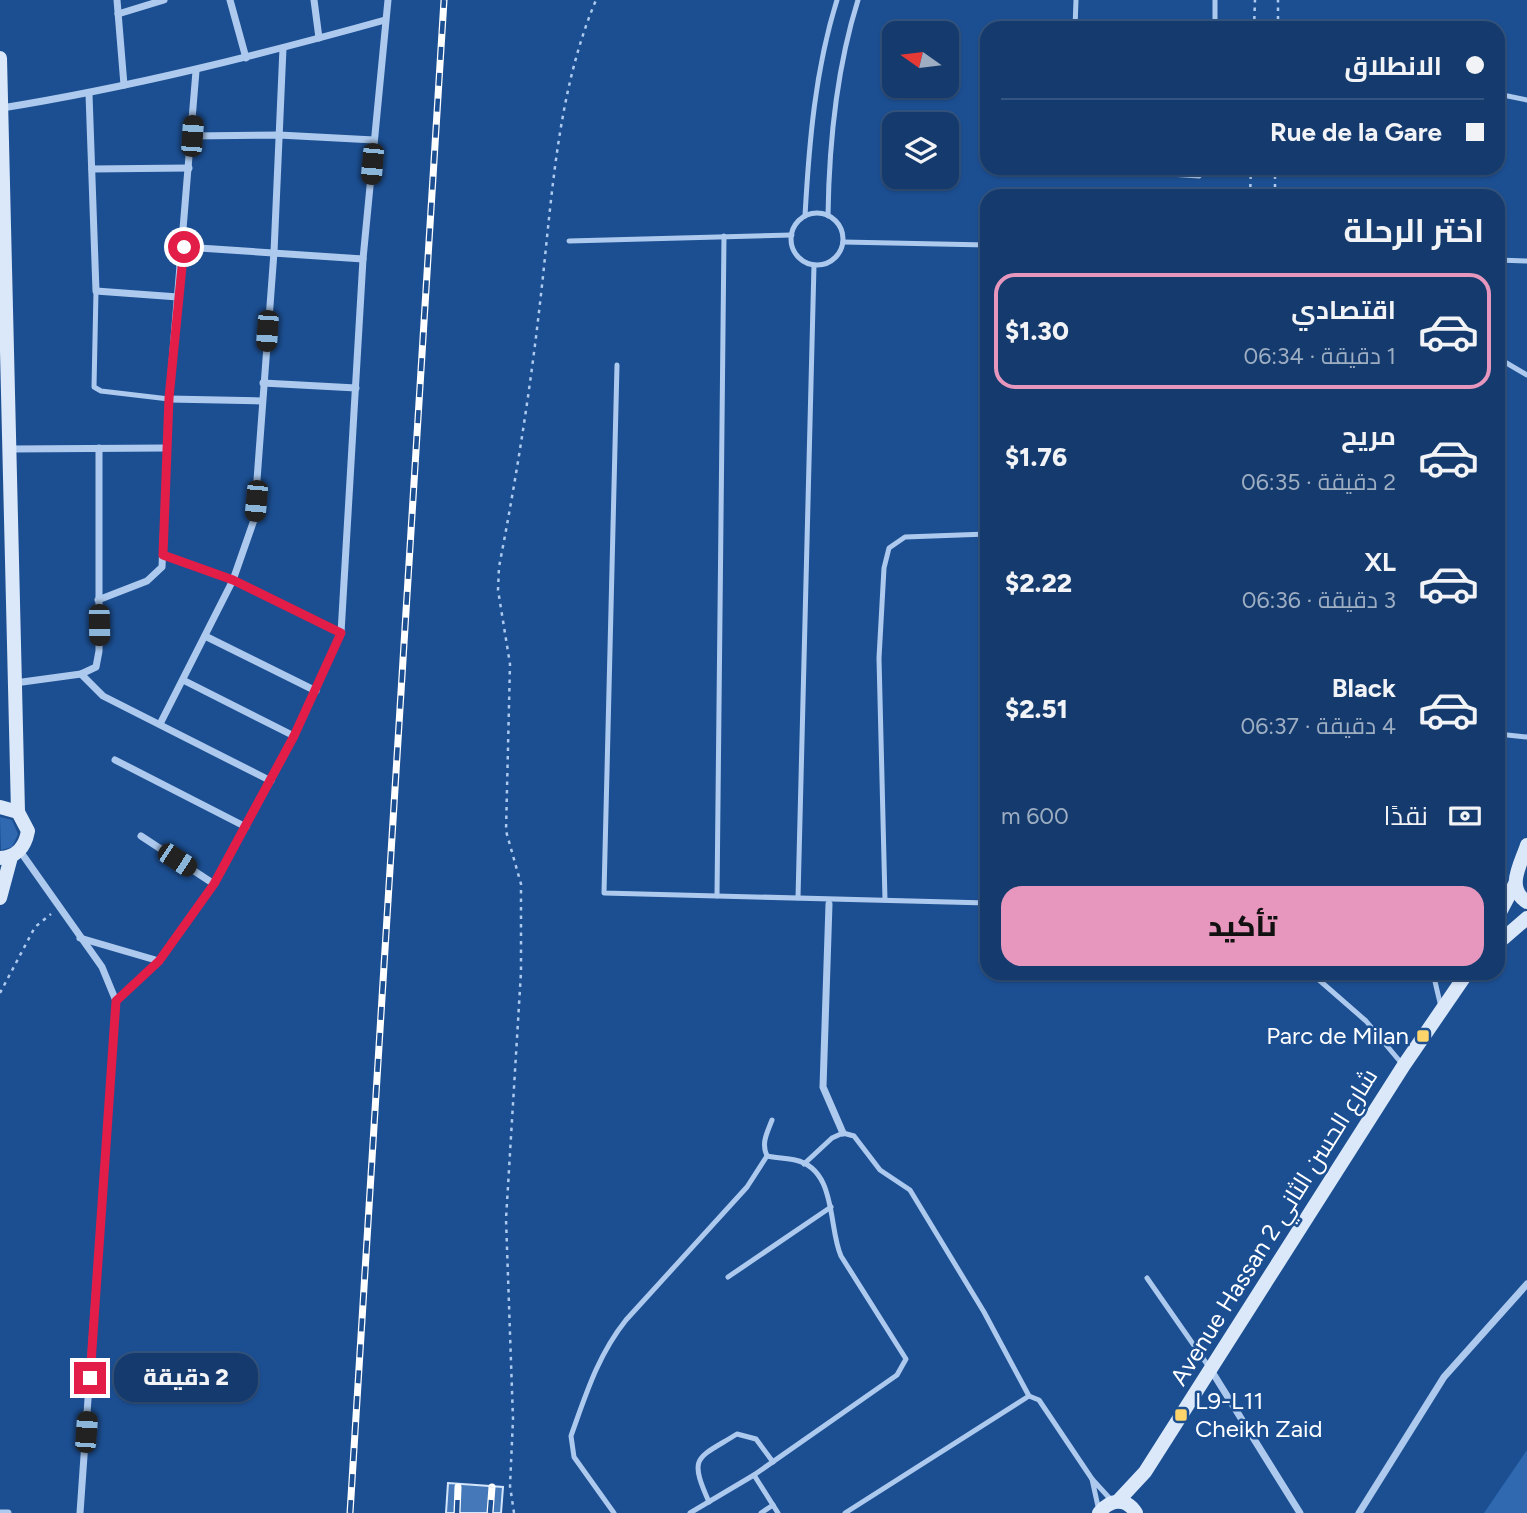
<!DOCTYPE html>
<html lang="ar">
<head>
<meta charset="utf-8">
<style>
	body { margin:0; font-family:Figtree,Cairo,sans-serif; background:#1e4273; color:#f1f3f6; direction:rtl; height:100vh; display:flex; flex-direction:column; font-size:26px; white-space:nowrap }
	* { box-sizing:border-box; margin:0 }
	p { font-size:23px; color:#9dadc2 }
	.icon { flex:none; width:38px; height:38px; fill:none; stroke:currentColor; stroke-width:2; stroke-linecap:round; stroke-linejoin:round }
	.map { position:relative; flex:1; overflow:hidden; direction:ltr }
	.panel { position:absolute; left:980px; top:189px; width:525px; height:791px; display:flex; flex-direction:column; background:#153b6e; border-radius:21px; box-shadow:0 2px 5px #0004,0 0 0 2px #345581; direction:rtl }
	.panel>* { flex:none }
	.guide { position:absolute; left:980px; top:21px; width:525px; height:154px; border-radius:21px; box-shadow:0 2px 5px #0004,0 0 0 2px #345581; direction:rtl; display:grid; align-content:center; height:154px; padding:0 21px; background:#153b6e }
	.needle { width:46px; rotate:284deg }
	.buttons { position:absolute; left:882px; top:21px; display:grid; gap:14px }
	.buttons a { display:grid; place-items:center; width:77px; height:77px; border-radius:14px; background:#153b6e; box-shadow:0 2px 5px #0004,0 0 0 2px #345581; font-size:35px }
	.end { position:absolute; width:32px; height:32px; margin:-16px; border:9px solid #e11d48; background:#fff; box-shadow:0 0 0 4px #fff }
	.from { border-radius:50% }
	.bubble { position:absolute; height:49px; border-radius:21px; background:#153b6e; box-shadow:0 2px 5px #0004,0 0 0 2px #345581; font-size:23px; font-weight:800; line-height:49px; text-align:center; direction:rtl }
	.car { position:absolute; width:21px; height:42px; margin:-21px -10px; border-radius:9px; box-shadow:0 0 5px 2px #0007; background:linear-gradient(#222 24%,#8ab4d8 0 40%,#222 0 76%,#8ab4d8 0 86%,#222 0) }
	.guide b { display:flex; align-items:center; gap:24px; height:66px; font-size:26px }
	.guide b+b { border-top:2px solid #345581 }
	.guide i { width:18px; height:18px; background:#f1f3f6 }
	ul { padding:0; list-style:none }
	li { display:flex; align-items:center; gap:21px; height:116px; margin:0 14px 10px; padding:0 7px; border:4px solid transparent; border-radius:21px }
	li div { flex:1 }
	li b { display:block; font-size:26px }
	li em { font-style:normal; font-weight:800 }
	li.current { border-color:#e797bd }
	li>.icon { width:63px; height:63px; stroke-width:1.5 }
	h2 { padding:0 21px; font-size:32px; line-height:84px }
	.pay { display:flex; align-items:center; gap:18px; height:77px; padding:0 21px; font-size:26px }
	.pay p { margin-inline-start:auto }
	.button { display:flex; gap:14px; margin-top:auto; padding:14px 21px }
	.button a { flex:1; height:80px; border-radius:21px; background:#e797bd; color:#111; font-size:28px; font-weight:800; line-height:80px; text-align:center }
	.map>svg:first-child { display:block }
	.green { fill:#3069b0 }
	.building { fill:#4578b9; stroke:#d3e5fa; stroke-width:2 }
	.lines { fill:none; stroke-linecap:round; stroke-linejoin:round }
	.path { stroke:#adcaee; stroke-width:2.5; stroke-dasharray:3.5 5; stroke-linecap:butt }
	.lane { stroke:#adcaee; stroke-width:5 }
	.street { stroke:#adcaee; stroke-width:7 }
	.secondary { stroke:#dae8fa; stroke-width:14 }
	.rail-casing { stroke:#fff; stroke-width:7 }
	.rail { stroke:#1c4f92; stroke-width:4.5; stroke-dasharray:13; stroke-linecap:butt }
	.route { stroke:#e11d48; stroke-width:9 }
	.poi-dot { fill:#fed56b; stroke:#1c4f92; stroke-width:2.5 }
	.labels { text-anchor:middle; stroke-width:5; stroke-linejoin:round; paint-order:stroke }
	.poi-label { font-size:24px; fill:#fff; stroke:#1c4f92; text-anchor:end }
	.street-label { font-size:24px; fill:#fff; stroke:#1c4f92 }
</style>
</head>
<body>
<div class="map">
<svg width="1527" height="1513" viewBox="0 0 1527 1513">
	<rect width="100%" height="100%" fill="#1c4f92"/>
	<g class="green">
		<polygon points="986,309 987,309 987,444 982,444"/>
		<polygon points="0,817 12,820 18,834 12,847 1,850"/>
		<polygon points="1527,1450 1527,1513 1484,1513"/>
	</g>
	<polygon class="building" points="448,1483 503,1487 501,1513 446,1513"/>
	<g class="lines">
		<g class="path">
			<polyline points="1254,28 1255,0"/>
			<polyline points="1278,28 1278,0"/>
			<polyline points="1250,196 1251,168"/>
			<polyline points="1275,196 1275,168"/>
			<polyline points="0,993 35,927 51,914"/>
			<path d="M 514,1513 L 510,1486 L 513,1419 L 506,1219 L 521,972 L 521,884 L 506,831 L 510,664 L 498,590 L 499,567 C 516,480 530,392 540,303 C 552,201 556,95 596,0"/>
		</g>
		<g class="lane">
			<polyline points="1075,28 1076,0"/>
			<polyline points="1215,28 1215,0"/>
			<polyline points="1498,94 1527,100"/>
			<polyline points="1081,168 1199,176 1209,168"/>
			<circle cx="817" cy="239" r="26"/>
			<path d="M 805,216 C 809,144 815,70 837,0"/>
			<path d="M 828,216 C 829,143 836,70 858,0"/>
			<polyline points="569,241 792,235"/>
			<polyline points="843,242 987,245"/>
			<polyline points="1498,260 1527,261"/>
			<polyline points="96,291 94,387 101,391 169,399"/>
			<polyline points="1498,358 1527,375"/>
			<polyline points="617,365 604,893 987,903"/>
			<polyline points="1498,734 1527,737"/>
			<polyline points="717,896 724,236"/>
			<polyline points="798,898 814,265"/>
			<polyline points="885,900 879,658 884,568 889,548 905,537 987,534"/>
			<polyline points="1311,973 1366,1021 1403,1065"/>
			<polyline points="1433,973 1441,1007"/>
			<path d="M 767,1156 C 761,1143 767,1133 772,1120"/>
			<polyline points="804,1164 832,1138 843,1133 854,1136 880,1170 910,1190 984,1312 1029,1396"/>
			<polyline points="728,1277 831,1207"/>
			<polyline points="1147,1278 1209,1367"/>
			<polyline points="754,1475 778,1513"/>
			<path d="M 709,1502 C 688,1455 697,1459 737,1434 L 756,1439 L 773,1462"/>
			<polyline points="1099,1511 1092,1479 1113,1502"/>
			<path d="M 614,1513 L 574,1457 L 571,1436 C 586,1394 598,1355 626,1320 L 747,1187 L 767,1156"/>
			<path d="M 690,1513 L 754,1475 L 897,1375 L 906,1359 L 841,1256 C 828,1227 837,1169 795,1160 C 786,1158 776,1158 767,1156"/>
			<polyline points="761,1513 773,1505"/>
			<polyline points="845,1513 1029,1396 1039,1400 1092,1479"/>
		</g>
		<g class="street">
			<polyline points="117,0 124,85"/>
			<polyline points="230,0 246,58"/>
			<polyline points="314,0 319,38"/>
			<polyline points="118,14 164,0"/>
			<polyline points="89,94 96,291 178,297"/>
			<path d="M 2,108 C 132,87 259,55 385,20"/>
			<polyline points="192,136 279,135 374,140"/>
			<polyline points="92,169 189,168"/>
			<polyline points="184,247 363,259"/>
			<polyline points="263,383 356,388"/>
			<polyline points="169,399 262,401"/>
			<polyline points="11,449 166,448"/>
			<polyline points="163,555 233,580 341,633"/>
			<polyline points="98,600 147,581 162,567 169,399 196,71"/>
			<polyline points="205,636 316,691"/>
			<polyline points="81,674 103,696 271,781"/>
			<polyline points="183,680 294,736"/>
			<polyline points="15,683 81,674 96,667 99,651 99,448"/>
			<polyline points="160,724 233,580 254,520 274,252 283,48"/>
			<polyline points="115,760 246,827"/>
			<polyline points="141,836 214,884"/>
			<polyline points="20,851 102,967 116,1001 80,1513"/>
			<polyline points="829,904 823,1087 843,1133"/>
			<polyline points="80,938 159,961"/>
			<polyline points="116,1001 159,961 214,884 294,736 341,633 363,259 388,0"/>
			<polyline points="1211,1370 1300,1513"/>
			<polyline points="0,1513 8,1513"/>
			<polyline points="1359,1513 1444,1377 1527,1284"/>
		</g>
		<g class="secondary">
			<polyline points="0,58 18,812"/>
			<path d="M 0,807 L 18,812 L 28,831 C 25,847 17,857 0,858"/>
			<path d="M 1527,845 C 1521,864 1505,888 1527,902"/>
			<polyline points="0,898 11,857"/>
			<polyline points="1498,916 1515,884"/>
			<polyline points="1498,943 1527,918"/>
			<polyline points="1118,1501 1145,1472 1404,1065 1467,973"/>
			<path d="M 1099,1513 C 1110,1499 1126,1497 1136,1513"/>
		</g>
		<defs>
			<g id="rail">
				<polyline points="350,1513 444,0"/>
				<polyline points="457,1513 458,1487"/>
				<polyline points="490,1513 492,1487"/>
			</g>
		</defs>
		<use href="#rail" class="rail-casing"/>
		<use href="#rail" class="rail"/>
	</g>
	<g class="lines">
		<polyline class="route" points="90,1378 116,1001 159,961 214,884 294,736 341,633 233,580 163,555 169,398 184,247"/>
	</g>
	<g class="poi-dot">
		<rect x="1416" y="1029" width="14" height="14" rx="3.5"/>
		<rect x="1174" y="1408" width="14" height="14" rx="3.5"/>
	</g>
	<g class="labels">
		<g class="poi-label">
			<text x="1409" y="1044">Parc de Milan</text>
			<text x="1195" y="1409" text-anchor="start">L9-L11<tspan x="1195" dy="28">Cheikh Zaid</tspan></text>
		</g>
		<g class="street-label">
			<text transform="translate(1274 1227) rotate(-58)" y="8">Avenue Hassan 2 شارع الحسن الثاني</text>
		</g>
	</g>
</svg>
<div class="buttons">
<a><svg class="needle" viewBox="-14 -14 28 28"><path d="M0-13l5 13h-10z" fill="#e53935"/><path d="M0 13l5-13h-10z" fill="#9dadc2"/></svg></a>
<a><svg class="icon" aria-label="layers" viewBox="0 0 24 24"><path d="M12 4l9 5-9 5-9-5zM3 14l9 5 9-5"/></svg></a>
</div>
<i class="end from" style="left:184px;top:247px"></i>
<i class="end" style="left:90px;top:1378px"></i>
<div class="bubble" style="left:114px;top:1353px;width:144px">2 دقيقة</div>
<i class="car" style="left:192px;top:136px;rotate:4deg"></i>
<i class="car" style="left:372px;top:164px;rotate:185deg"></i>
<i class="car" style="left:267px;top:331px;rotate:184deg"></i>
<i class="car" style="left:256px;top:501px;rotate:185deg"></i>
<i class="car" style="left:99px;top:625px;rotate:179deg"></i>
<i class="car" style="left:177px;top:860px;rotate:123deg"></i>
<i class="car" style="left:86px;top:1432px;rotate:4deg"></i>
<div class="guide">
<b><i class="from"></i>الانطلاق</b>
<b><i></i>Rue de la Gare</b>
</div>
<section class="panel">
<h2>اختر الرحلة</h2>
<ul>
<li class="current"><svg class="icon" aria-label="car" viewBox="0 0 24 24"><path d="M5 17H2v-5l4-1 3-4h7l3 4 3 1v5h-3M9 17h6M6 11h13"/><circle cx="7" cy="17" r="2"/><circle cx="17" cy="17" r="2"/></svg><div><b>اقتصادي</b><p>1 دقيقة · 06:34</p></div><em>$1.30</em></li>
<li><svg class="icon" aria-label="car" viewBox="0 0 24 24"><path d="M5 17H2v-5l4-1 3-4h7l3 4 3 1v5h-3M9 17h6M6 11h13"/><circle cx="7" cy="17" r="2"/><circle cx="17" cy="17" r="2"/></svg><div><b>مريح</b><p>2 دقيقة · 06:35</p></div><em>$1.76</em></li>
<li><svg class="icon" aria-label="car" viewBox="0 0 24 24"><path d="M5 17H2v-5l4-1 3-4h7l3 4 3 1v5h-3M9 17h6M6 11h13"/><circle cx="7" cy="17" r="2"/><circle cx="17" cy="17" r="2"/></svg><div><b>XL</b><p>3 دقيقة · 06:36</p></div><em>$2.22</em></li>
<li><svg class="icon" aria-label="car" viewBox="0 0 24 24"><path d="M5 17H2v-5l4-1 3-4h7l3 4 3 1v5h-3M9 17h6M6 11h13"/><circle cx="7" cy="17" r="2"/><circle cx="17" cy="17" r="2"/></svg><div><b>Black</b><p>4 دقيقة · 06:37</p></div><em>$2.51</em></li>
</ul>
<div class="pay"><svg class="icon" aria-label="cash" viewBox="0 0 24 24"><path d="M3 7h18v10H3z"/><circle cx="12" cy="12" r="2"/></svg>نقدًا<p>600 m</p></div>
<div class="button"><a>تأكيد</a></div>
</section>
</div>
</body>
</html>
